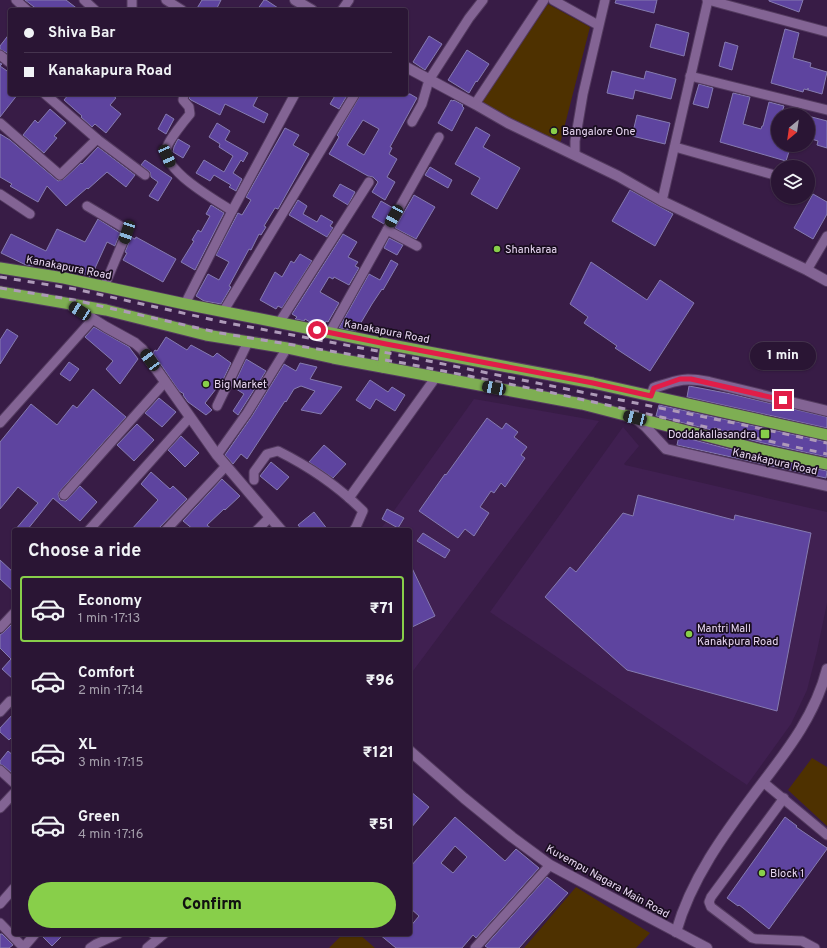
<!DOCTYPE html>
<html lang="en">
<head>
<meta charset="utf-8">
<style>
	body { margin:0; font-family:Overpass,sans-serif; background:#362240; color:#f1f3f6; height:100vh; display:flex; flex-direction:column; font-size:15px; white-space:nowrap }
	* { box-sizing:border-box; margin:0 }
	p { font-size:13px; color:#a59fac }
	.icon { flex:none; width:22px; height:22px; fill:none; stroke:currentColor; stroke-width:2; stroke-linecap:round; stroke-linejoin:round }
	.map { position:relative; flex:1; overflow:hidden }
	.side { position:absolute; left:12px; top:528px; width:400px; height:408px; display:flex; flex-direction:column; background:#2a1534; border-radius:4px; box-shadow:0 1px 3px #0004,0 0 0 1px #46344f }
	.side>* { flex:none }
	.top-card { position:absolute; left:8px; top:8px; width:400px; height:88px; border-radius:4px; box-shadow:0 1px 3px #0004,0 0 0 1px #46344f; display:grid; align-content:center; height:88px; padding:0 16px; background:#2a1534 }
	.needle { width:26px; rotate:209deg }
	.buttons { position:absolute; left:771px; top:108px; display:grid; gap:8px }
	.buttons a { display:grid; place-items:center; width:44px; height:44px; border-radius:50%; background:#2a1534; box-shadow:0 1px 3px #0004,0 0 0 1px #46344f; font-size:20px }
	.end { position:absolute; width:18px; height:18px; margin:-9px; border:5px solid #e11d48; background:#fff; box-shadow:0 0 0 2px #fff }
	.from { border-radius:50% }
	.bubble { position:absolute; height:28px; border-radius:14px; background:#2a1534; box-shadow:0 1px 3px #0004,0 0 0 1px #46344f; font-size:13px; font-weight:800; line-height:28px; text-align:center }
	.car { position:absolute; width:12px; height:24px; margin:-12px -6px; border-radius:5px; box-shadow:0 0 3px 1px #0007; background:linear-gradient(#222 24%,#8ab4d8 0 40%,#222 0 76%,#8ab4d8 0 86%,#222 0) }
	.top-card b { display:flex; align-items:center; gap:14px; height:38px; font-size:15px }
	.top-card b+b { border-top:1px solid #46344f }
	.top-card i { width:10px; height:10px; background:#f1f3f6 }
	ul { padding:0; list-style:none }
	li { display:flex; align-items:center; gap:12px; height:66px; margin:0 8px 6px; padding:0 8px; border:2px solid transparent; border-radius:4px }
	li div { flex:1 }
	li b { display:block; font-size:15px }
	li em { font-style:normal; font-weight:800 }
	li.current { border-color:#88cf4a }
	li>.icon { width:36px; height:36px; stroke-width:1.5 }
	h2 { padding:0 16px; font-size:18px; line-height:48px }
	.action { display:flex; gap:8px; margin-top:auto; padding:8px 16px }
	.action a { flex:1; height:46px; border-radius:24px; background:#88cf4a; color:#111; font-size:16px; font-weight:800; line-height:46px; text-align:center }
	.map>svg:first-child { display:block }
	.built { fill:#402051 }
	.green { fill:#4e3100 }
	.building { fill:#5e449f; stroke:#857bb0; fill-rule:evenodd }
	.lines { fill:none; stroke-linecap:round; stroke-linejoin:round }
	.minor-casing { stroke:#533a5f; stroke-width:11 }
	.tertiary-casing { stroke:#533a5f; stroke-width:12 }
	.trunk-casing { stroke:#533a5f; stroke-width:13 }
	.minor { stroke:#836494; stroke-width:9 }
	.tertiary { stroke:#836494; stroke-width:10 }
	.trunk { stroke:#7eae53; stroke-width:11 }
	.rail { stroke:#ae9ab9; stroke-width:3; stroke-dasharray:7 7; stroke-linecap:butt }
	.route { stroke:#e11d48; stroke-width:5 }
	.poi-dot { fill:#88cf4a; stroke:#190d1f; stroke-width:1.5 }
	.labels { text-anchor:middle; stroke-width:3.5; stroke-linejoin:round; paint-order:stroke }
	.poi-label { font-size:11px; fill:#e8d7f2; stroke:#190d1f; text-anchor:start }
	.street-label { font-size:11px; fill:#e8d7f2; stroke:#190d1f }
</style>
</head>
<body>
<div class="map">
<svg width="827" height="948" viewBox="0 0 827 948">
	<rect width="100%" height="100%" fill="#381c46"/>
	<g class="built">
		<polygon points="474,399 599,421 410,675 410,530 379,530 383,526"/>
		<polygon points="623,427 639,446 624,464 625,465 827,512 827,603 817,651 807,690 791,724 747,785 490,612"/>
	</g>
	<g class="green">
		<polygon points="548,4 590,27 560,144 481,103"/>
		<polygon points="812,758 827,767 827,826 788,790"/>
		<polygon points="576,887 650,933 636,948 524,948"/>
		<polygon points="343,934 359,934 375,948 329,948"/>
	</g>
	<g class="building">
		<polygon points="25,0 66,0 79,10 38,10"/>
		<polygon points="202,0 221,0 216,10 196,10"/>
		<polygon points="264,0 266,0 281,10 257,10"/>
		<polygon points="616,0 657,0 654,13 615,3"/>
		<polygon points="769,0 803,0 799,12 769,1"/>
		<polygon points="656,24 689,33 684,56 650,47"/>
		<polygon points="785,29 799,33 793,58 811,63 810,67 827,72 822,94 808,90 808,88 808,90 804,89 803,92 771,83"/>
		<polygon points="10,33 10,53 9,54 0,49 0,46"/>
		<polygon points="429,36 442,44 425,70 413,62"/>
		<polygon points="725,42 738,46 732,70 719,66"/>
		<polygon points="467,50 489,64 477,82 476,81 469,93 448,80"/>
		<polygon points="0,63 2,64 0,66 10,73 10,94 18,94 0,117"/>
		<polygon points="612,71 644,79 646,71 676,79 671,99 635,90 633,99 607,93"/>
		<polygon points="699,84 713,88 708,108 693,104"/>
		<polygon points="733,93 750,97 743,124 761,129 762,126 763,126 769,102 784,106 781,115 778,115 778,145 791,145 786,161 720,142"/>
		<polygon points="69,94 111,94 116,98 110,105 121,114 106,133 95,124 92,127 81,117 82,116 64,100"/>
		<polygon points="190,94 259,94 253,106 268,114 264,123 225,104 220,115 191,100 189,98"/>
		<polygon points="336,94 348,94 339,109 330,104"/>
		<path d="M 361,94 L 410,94 L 417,98 L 390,147 L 392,148 L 389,154 L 397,159 L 387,177 L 395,182 L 385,200 L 372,192 L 378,182 L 373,177 L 368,176 L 329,154 L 339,137 L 337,135 ZM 363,120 L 379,129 L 364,155 L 347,145 Z"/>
		<polygon points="451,100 453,101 454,100 463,105 462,106 464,108 452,131 438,123"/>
		<polygon points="50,109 66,123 54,136 57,138 44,153 23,135 35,120 38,123"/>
		<polygon points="166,114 174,119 166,134 158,129"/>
		<polygon points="637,115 670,123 665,144 632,136"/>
		<polygon points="808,116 827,121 827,148 817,145 818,141 808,138"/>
		<polygon points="217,123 230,131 225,140 248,153 243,162 241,160 233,173 242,179 236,191 229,187 231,185 214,175 210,181 196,173 204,160 224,172 233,156 219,147 220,144 209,137"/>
		<polygon points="476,127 490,135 483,147 520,168 497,209 471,194 480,178 455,164"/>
		<polygon points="285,128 299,135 293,145 309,154 278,209 275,208 264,226 266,227 261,235 259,234 251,250 249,249 229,286 231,287 221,304 204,301 196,296 208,274 219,280 229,262 216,255 238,213 242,215 251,200 246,197"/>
		<polygon points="0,134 10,140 58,181 64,179 81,163 82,164 98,147 135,175 126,187 107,172 88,189 87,188 66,206 47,186 38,202 10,186 12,184 0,177"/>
		<polygon points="178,139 190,146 183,158 173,152 174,147"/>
		<polygon points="145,160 172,178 158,201 149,196 158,182 151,177 150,172 141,165"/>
		<polygon points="430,167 452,180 448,188 425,175"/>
		<polygon points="340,184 355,192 348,205 333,196"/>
		<polygon points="630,190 673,214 655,246 612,221"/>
		<polygon points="813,194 827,202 827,214 813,239 794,228"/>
		<polygon points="414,195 435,207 416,239 395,228"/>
		<polygon points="298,200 307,206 303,214 317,222 321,215 333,222 330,226 333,228 327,237 289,215"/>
		<polygon points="381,201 393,208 384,224 372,217"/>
		<polygon points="211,205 224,213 195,270 181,262 194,241 192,240 198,230 201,232 210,216 206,214"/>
		<polygon points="98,219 120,233 115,246 107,242 91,277 61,263 58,270 53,269 36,261 33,266 26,265 1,253 11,234 46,251 57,229 85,242"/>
		<polygon points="343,234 357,242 348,257 358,262 355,266 359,268 349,285 334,277 333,279 329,277 320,292 339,303 328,322 326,321 324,325 310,322 305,319 304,321 295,319 297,317 292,314"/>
		<polygon points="131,237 135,239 136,237 176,259 163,282 123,260 127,253 125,252"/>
		<polygon points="389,238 403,245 397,255 384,248"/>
		<polygon points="300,254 312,261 282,308 278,306 276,309 260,300 275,272 282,277 291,261 294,263"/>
		<polygon points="391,260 398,264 383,290 382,289 372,304 356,331 339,328 369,274 380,280"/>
		<polygon points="591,262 647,300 660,280 694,303 650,371 615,348 617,346 584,323 588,317 570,304"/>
		<polygon points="94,327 129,347 138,359 120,384 106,369 113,361 85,337"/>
		<polygon points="7,329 18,336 0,364 0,340"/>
		<polygon points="166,337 187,350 191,345 213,357 217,353 231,363 223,380 205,403 212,410 206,415 188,402 183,395 184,394 179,391 153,353 155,350 157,351"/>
		<polygon points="246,359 266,371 238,415 233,411 244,394 233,387"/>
		<polygon points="69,362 79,369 70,381 60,374"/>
		<polygon points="300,363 317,367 310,379 342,387 321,414 301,410 315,391 301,386 294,389 286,402 285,401 247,459 241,454 233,464 225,455 252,416 284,364 296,371"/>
		<polygon points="370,380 388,392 392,387 405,395 395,411 376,399 370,409 356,400"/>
		<polygon points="689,386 731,394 827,417 827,428 687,397"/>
		<polygon points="93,389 126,417 60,491 58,494 60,500 66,501 80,486 97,502 80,521 53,498 27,530 15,530 38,503 18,487 0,509 0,442 31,404 57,425 73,405 77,408"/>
		<polygon points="159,398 176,412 162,427 145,413"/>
		<polygon points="659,405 827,442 827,457 763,443 656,416"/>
		<polygon points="487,418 502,429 506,423 518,432 514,437 527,447 521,455 525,458 505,487 501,483 494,493 491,491 480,507 489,513 474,536 465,529 458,538 419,511 445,474 446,475"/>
		<polygon points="137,424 154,440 134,461 117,445"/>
		<polygon points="181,436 199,453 185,467 168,450"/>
		<polygon points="679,436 759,457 827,471 826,478 677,445"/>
		<polygon points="324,445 346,464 333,478 309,462"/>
		<polygon points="271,462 289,477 277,490 260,476"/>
		<polygon points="151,472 170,489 173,486 187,499 157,530 131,530 158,500 141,484"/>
		<polygon points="222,479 240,496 225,510 224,509 207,525 213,530 194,530 183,521"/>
		<polygon points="638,495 734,520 735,515 811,533 777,711 627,670 545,597 570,567 576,572 623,513 633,516"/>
		<polygon points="387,509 404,518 398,528 382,519"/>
		<polygon points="314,512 328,530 302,530 298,525"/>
		<polygon points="423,533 450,550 445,558 417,541"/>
		<polygon points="0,560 14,573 14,592 0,579"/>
		<polygon points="410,564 435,616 410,628"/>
		<polygon points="14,622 14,680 2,669 11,659 0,648 0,635 4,632"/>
		<polygon points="14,713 14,735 9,740 0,732 0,728"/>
		<polygon points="8,751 14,756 14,775 4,766 0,764 0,761"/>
		<polygon points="410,791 429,807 410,829"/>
		<path d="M 455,817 L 505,861 L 516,849 L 539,868 L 476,938 L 473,935 L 462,948 L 396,948 L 379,934 L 410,934 L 410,927 L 419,916 L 410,908 L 410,867 ZM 455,846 L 467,857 L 453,873 L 441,863 Z"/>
		<polygon points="785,817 797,826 796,827 799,829 827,848 827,849 769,929 743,908 739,905 738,906 727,898"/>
		<polygon points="547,877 568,893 519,948 488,948 485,946"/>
		<polygon points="0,934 2,934 13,945 9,948 0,948"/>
		<polygon points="41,934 64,934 52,946 41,935"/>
	</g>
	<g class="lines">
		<defs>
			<g id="minor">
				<polyline points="16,0 27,10"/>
				<polyline points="84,0 95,10"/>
				<polyline points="132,0 132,10"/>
				<polyline points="166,0 182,10"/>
				<polyline points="553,0 598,25"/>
				<polyline points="708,0 827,32"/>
				<polyline points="342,10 349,0"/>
				<polyline points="0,55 10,63"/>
				<polyline points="690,76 827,110"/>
				<polyline points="45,94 97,139 145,175"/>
				<path d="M 184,94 L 183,100 L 189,107 L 190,114 C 184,121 169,140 167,147 C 159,169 216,200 232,211"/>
				<polyline points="475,104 544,0"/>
				<polyline points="412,122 422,104 429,80 469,18 483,0"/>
				<polyline points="0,123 60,175 97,139"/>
				<polyline points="675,147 778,176"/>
				<polyline points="575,155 575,141 583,94 605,0"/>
				<polyline points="0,194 30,214"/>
				<polyline points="662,201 708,0 707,0"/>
				<polyline points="87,206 124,228 127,232 104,287"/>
				<polyline points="387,230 417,246"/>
				<polyline points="807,270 827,236"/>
				<polyline points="185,304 232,211 295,94"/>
				<polyline points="223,312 355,94"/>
				<polyline points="279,323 369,182"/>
				<polyline points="330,332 439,137"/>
				<polyline points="217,406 248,342"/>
				<polyline points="0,423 93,319"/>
				<polyline points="217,455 247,413 287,348"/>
				<path d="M 254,480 L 254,472 L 267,454 L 278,451 C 308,466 339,487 363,511 L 356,527 L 354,530"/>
				<polyline points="64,495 165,382"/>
				<polyline points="349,498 436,377"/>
				<polyline points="89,530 190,417"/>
				<polyline points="166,530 226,466"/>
				<polyline points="257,530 270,517"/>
				<polyline points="0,628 14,613"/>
				<polyline points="0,712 10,701"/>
				<polyline points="0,770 14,783"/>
				<polyline points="763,782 827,835"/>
				<polyline points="784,798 711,897 709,902 711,907 752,938 756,939 802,941 815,948"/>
				<polyline points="0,808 14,793"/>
				<polyline points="0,904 14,888"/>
				<polyline points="0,923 24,948"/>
				<polyline points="153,934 159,938 164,934"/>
				<polyline points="23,948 35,934"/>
				<polyline points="90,948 96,944 118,934"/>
				<polyline points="147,948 159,938"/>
				<polyline points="475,948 550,865"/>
			</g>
			<g id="tertiary">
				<polyline points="295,0 312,10"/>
				<polyline points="406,67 475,104 508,123 618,176 662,201 807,270 827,281"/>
				<polyline points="69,304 106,327 135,343 142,349 217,455 281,530"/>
				<path d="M 651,396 L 654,388 C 678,380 683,377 709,382 L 827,411"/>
				<polyline points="635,418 645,426 666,449 827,486"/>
				<polyline points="410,751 464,798 512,837 550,865 707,948"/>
				<path d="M 676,932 C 691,879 724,834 757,790 C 786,752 815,716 827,669"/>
			</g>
			<g id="trunk">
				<polyline points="0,268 64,278 185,304 386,344 593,383 827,435"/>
				<polyline points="0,292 106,310 206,335 287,348 333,358 582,404 761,450 827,464"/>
				<polyline points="383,367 386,344"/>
			</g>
		</defs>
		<use href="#minor" class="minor-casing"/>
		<use href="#tertiary" class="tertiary-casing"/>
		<use href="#trunk" class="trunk-casing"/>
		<use href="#minor" class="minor"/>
		<use href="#tertiary" class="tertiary"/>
		<use href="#trunk" class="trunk"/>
		<g class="rail">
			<polyline points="0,277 75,289 223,322 404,356 739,424 827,443"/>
			<polyline points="0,288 74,300 220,333 403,363 544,391 827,454"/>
		</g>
	</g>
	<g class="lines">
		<polyline class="route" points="317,330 386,344 593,383 651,396 654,388 680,379 691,379 783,400"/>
	</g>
	<g class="poi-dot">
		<circle cx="554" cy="131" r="4"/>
		<circle cx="497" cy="249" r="4"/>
		<circle cx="206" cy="384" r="4"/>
		<rect x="760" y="429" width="10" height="10" rx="2"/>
		<circle cx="689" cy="634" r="4"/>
		<circle cx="762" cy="873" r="4"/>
	</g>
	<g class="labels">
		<g class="poi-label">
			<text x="562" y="135">Bangalore One</text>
			<text x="505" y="253">Shankaraa</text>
			<text x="214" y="388">Big Market</text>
			<text x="756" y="438" text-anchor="end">Doddakallasandra</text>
			<text x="697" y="632">Mantri Mall<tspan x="697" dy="13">Kanakpura Road</tspan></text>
			<text x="770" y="877">Block 1</text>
		</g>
		<g class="street-label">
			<text transform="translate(69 267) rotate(11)" y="4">Kanakapura Road</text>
			<text transform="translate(387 331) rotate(11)" y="4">Kanakapura Road</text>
			<text transform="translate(775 461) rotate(13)" y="4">Kanakapura Road</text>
			<text transform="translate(608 881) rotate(29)" y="4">Kuvempu Nagara Main Road</text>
		</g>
	</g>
</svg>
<div class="buttons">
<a><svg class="needle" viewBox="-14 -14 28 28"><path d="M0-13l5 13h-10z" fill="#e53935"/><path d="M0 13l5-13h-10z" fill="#a59fac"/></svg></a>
<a><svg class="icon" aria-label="layers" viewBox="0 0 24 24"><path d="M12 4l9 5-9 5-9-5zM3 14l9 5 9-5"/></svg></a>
</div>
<i class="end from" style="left:317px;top:330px"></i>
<i class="end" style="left:783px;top:400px"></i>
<div class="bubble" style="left:750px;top:342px;width:66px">1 min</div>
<i class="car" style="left:167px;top:156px;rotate:156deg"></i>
<i class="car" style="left:394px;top:216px;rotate:209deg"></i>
<i class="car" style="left:127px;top:232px;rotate:198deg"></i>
<i class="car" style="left:80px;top:311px;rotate:303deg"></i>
<i class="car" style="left:150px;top:360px;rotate:324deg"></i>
<i class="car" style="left:494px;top:388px;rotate:281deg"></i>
<i class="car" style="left:635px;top:418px;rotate:284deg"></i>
<div class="top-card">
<b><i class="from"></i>Shiva Bar</b>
<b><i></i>Kanakapura Road</b>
</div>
<section class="side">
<h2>Choose a ride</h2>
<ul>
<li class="current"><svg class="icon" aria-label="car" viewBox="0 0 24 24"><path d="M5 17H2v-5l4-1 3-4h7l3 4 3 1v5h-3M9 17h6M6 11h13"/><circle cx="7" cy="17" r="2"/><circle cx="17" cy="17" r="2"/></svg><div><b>Economy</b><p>1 min · 17:13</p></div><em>₹71</em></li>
<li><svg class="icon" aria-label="car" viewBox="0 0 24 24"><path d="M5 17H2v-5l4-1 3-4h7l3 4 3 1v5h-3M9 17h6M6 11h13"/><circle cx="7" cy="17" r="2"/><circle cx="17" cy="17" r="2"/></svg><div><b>Comfort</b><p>2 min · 17:14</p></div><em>₹96</em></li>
<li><svg class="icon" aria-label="car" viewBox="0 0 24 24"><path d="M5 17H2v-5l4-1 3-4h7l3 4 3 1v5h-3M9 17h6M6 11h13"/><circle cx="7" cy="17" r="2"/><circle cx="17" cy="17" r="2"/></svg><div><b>XL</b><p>3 min · 17:15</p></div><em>₹121</em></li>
<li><svg class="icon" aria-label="car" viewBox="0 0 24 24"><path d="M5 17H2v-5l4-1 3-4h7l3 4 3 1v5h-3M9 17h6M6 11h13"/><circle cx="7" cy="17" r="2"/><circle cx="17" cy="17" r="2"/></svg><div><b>Green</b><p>4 min · 17:16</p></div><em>₹51</em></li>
</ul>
<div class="action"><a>Confirm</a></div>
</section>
</div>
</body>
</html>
